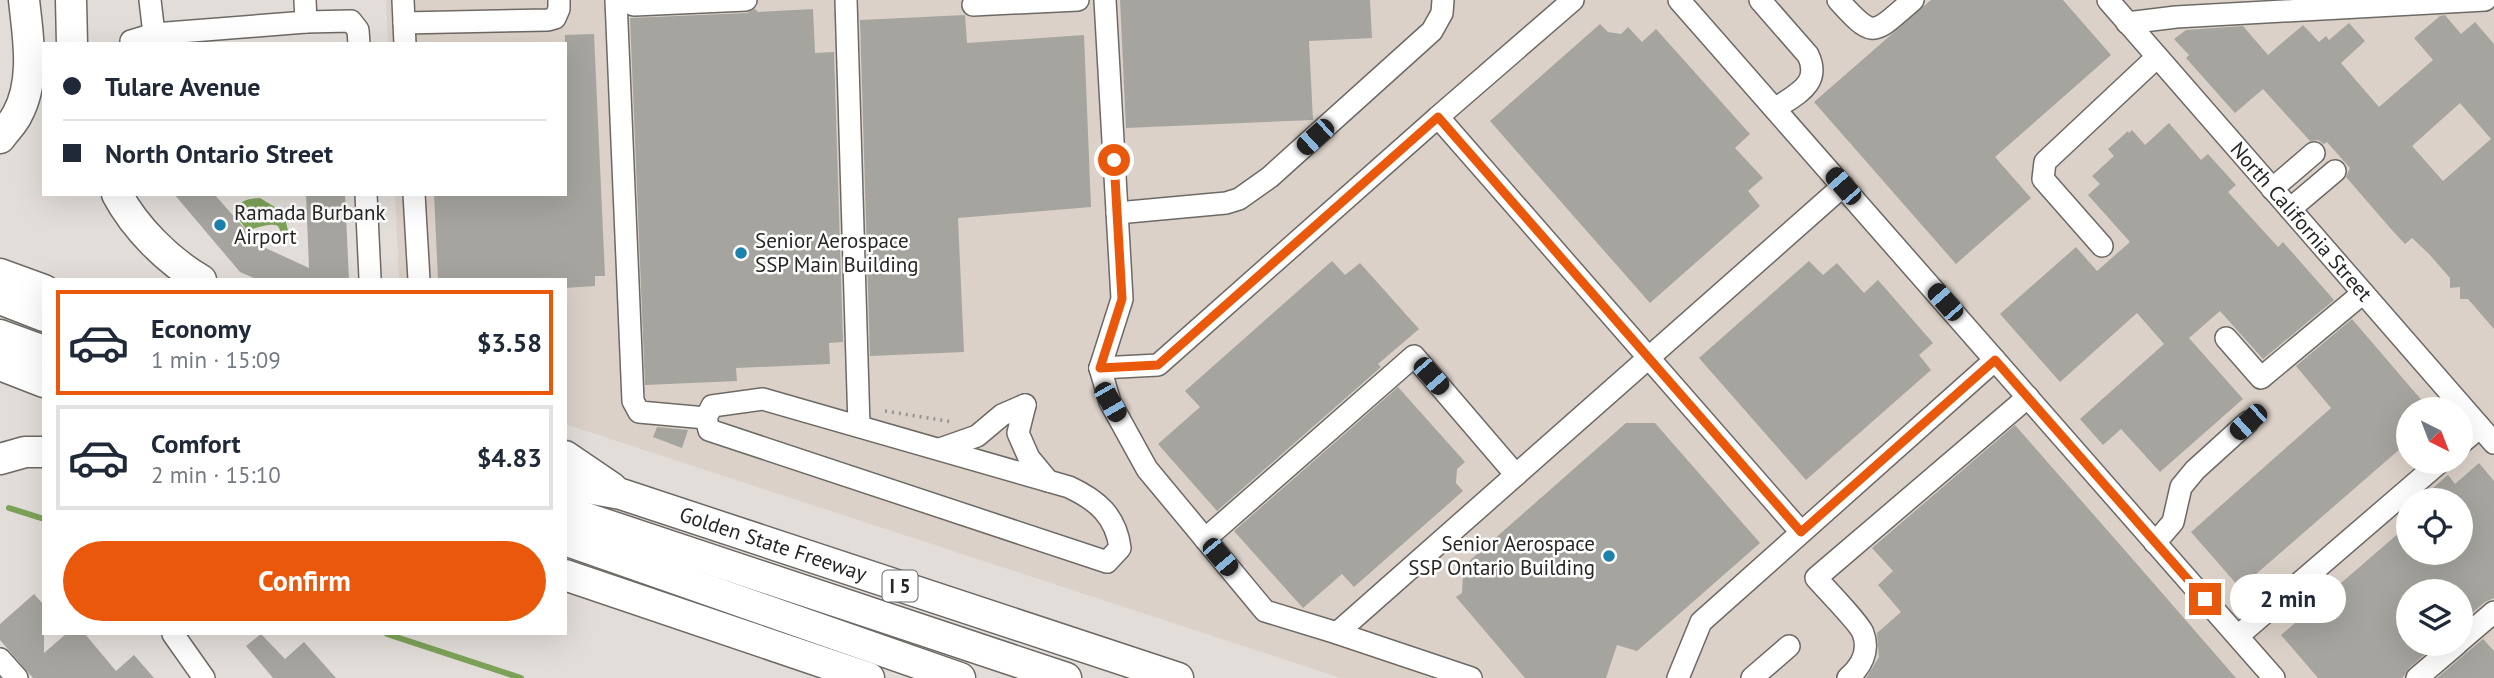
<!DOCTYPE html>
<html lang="en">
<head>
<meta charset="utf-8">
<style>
	body { margin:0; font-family:"PT Sans",sans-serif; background:#f2f2f3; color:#1f2937; height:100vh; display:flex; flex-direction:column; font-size:26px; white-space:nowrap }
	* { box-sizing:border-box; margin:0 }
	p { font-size:23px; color:#747a83 }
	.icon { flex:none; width:38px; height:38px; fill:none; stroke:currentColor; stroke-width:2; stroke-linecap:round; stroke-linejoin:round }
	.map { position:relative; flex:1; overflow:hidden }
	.side { position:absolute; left:42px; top:278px; width:525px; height:357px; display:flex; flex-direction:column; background:#fff; border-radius:0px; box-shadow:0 7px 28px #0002 }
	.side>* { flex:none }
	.top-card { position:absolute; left:42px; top:42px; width:525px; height:154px; border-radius:0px; box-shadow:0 7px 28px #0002; display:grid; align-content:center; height:154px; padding:0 21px; background:#fff }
	.needle { width:46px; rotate:138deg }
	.fabs { position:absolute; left:2396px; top:397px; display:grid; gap:14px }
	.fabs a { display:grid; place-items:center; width:77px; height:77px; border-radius:50%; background:#fff; box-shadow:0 7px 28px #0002; font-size:35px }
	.end { position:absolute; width:32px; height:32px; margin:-16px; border:9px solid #ea580c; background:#fff; box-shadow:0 0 0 4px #fff }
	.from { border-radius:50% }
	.bubble { position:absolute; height:49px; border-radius:24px; background:#fff; box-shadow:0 7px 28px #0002; font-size:23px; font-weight:700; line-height:49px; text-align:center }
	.car { position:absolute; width:21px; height:42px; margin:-21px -10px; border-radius:9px; box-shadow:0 0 5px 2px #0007; background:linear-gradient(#222 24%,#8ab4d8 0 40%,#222 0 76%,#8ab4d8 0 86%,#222 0) }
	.top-card b { display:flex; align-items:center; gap:24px; height:66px; font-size:26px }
	.top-card b+b { border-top:2px solid #e0e1e3 }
	.top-card i { width:18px; height:18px; background:#1f2937 }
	ul { padding:12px 0 0; list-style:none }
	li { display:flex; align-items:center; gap:21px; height:105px; margin:0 14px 10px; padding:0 7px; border:4px solid #e0e1e3; border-radius:0px }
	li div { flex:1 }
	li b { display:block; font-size:26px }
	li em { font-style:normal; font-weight:700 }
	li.current { border-color:#ea580c }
	li>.icon { width:63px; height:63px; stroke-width:1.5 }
	.primary-button { display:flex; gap:14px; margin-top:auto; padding:14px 21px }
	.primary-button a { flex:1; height:80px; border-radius:42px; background:#ea580c; color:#fff; font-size:28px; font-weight:700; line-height:80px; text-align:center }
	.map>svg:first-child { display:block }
	.built { fill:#dbd1c8; fill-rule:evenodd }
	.water { fill:#7ca258 }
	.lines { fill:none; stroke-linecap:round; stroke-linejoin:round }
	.stream { stroke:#7ca258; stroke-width:6 }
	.building { fill:#a5a49e; fill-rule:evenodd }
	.minor-casing { stroke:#6d6965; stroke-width:24 }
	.highway-casing { stroke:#6d6965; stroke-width:33 }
	.path { stroke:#95928f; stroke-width:3.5; stroke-dasharray:2 5; stroke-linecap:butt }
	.minor { stroke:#fff; stroke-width:21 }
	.highway { stroke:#fff; stroke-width:30 }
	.route { stroke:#ea580c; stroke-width:9 }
	.poi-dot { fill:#1c81ab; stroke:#fff; stroke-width:2.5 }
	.labels { text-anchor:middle; stroke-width:5; stroke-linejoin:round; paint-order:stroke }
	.shield { fill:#fff; stroke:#686766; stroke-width:2 }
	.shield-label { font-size:19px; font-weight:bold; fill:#272624 }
	.poi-label { font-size:21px; fill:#272624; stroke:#fff; text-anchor:start }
	.street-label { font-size:21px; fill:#272624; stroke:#fff }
</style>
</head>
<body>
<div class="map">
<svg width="2494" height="678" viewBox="0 0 2494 678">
	<rect width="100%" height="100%" fill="#e2ddd9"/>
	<path class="built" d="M 386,0 L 2494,0 L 2494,678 L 1341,678 L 565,424 L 565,280 L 399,280 L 395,194 L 565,194 L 565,44 L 388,44 ZM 2408,410 L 2460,410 L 2460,462 L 2408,462 ZM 2408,500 L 2460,500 L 2460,553 L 2408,553 ZM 2408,592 L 2460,592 L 2460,644 L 2408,644 Z"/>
	<path class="water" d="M 260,198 L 283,212 L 288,230 L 288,238 L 284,238 L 278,226 C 265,222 259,230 246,229 L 234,213 C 240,200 247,199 260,198 Z"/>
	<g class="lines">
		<g class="stream">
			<polyline points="9,508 44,519"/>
			<polyline points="387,634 521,678"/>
		</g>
	</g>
	<g class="building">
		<polygon points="1120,0 1370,0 1372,38 1309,41 1313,120 1126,128"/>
		<polygon points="1931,0 2063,0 2111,55 1995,157 2031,198 1956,264 1814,102"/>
		<polygon points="755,9 758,12 813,9 815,53 834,52 843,342 829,343 830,364 736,368 737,381 645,385 630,18 747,13"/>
		<polygon points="965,15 967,43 1084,35 1091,207 958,218 964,352 870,356 860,20"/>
		<path d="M 2445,15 L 2461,34 L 2475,22 L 2494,44 L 2494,329 L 2468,299 L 2460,299 L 2460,287 L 2450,288 L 2450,278 L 2429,254 L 2412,238 L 2405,244 L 2391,229 L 2346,177 L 2350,168 L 2327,142 L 2324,144 L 2318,140 L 2310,141 L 2263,89 L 2235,113 L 2186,58 L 2189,55 L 2174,39 L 2186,30 L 2243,26 L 2268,55 L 2303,25 L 2319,42 L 2326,36 L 2329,40 L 2349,23 L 2365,41 L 2341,63 L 2379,107 L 2433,60 L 2414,38 L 2440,16 ZM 2460,103 L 2491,139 L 2443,181 L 2412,146 Z"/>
		<polygon points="1600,24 1608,32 1621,34 1628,27 1642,42 1656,29 1750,134 1735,148 1763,178 1748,191 1760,206 1650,303 1490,121"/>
		<polygon points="594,34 605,276 595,276 595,286 565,288 565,280 438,280 434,194 565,194 565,35"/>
		<polygon points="2169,123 2201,160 2208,154 2236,185 2228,192 2278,247 2283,242 2334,300 2263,359 2220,311 2189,338 2243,399 2160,472 2121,429 2103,445 2080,419 2164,344 2137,313 2060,382 2000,314 2076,247 2097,271 2130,242 2088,195 2100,184 2092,176 2114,156 2108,149 2128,131 2129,133 2132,130 2145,145"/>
		<polygon points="174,194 214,194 259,245 309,268 306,194 345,194 349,280 258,280 240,272"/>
		<polygon points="1332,261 1345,275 1360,263 1419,329 1378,364 1381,367 1217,511 1158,444 1200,407 1185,391"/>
		<polygon points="1809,261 1823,275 1837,263 1864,293 1878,280 1933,343 1919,355 1931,370 1806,480 1699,358"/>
		<polygon points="2352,319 2430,410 2408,410 2408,442 2240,588 2191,532 2331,408 2296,366"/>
		<polygon points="1398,387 1465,462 1457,469 1456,483 1463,491 1354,587 1342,574 1303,608 1234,531"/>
		<polygon points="1626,423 1655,423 1760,543 1637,651 1617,645 1606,678 1525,678 1456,597 1462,593 1463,574 1459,570"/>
		<polygon points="2015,425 2136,563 2236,678 1866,678 1879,657 1877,633 1901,612 1878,585 1893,571 1872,548"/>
		<polygon points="657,427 688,430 682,448 653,437"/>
		<polygon points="2479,463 2494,481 2494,598 2485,602 2460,623 2460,592 2408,592 2408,644 2437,644 2409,668 2404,676 2402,678 2318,678 2281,635 2408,525 2408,553 2460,553 2460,500 2419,500 2448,475 2455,484"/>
		<polygon points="34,594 44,605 44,653 66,634 85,634 116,671 134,655 154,678 33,678 0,640 0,624"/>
		<polygon points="261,634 285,659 304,642 336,678 273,678 246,646"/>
		<polygon points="2483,639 2494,651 2494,678 2437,678"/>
	</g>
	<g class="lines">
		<defs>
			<g id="minor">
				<polyline points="403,0 405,44"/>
				<polyline points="616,0 633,401 639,412 706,418"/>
				<polyline points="621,0 634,5 746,0"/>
				<polyline points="846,0 859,426"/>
				<polyline points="1573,0 1438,117 1801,532"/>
				<polyline points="1679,0 2274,678"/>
				<path d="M 1760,0 L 1808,55 C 1822,84 1796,94 1775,109"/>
				<path d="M 1838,0 C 1875,41 1873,34 1913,0"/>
				<path id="s1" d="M 2108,0 L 2494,443"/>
				<polyline points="973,5 1078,0"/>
				<polyline points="306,22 351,21 358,30 359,44"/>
				<polyline points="404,23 548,20 555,18 559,9 559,0"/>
				<polyline points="2127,23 2176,17 2485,0"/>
				<polyline points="154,34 306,22 305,0"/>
				<polyline points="132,44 131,41 154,34 150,0"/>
				<polyline points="2272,189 2314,153"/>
				<polyline points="366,194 370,278"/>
				<polyline points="414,194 419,280"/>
				<polyline points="2290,209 2335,171"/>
				<polyline points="1117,213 1226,203 1239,199 1270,177 1432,31 1442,13 1443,0"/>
				<polyline points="2102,246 2043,179 2045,162 2157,57"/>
				<polyline points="2226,338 2261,378 2363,293"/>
				<polyline points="1100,368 1158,365 1438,117"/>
				<polyline points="1100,368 1110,402 1147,469 1265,611 1337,633"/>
				<polyline points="1100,368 1122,299 1105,0"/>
				<path d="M 763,399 L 1069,487 C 1097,500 1116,516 1120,548 L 1107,562 L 709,430 L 706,418 L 712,406 Z"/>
				<polyline points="1025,405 1018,433 1029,458 1048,481"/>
				<polyline points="2460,444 2480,427"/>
				<polyline points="940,449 977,436 1002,415 1025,405"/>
				<polyline points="1205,539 1414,356 1516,475"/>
				<polyline points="2155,543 2173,522 2181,487 2195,470 2248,422"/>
				<polyline points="173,634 204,678"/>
				<polyline points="2238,636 2440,462"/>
				<polyline points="2460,641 2494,612"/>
				<polyline points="0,659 17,678"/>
				<polyline points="1471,678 1337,633 1843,186"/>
				<polyline points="1678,678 1701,622 1995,360"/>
				<polyline points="1752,678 1789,646"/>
				<path d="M 1848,678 C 1861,667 1870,651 1863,633 C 1860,624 1825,588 1816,578 L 2028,397"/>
				<polyline points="2417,678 2457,644"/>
			</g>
			<g id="highway">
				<polyline points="71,0 72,44"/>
				<path d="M 0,138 C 5,131 13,123 17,115 C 36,81 28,37 24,0"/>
				<path d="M 117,194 C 135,228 168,261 201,280"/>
				<polyline points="0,274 44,290"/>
				<polyline points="0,299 44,316"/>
				<polyline points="0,335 44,351"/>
				<polyline points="0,365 44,382"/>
				<polyline points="565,456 612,488"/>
				<polyline points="0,459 25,452 44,452"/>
				<path id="s2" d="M 565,484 L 621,494 L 1178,678"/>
				<polyline points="565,511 1066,678"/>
				<polyline points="565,540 960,678"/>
				<polyline points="565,575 869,678"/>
			</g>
		</defs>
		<use href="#minor" class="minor-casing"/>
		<use href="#highway" class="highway-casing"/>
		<polyline class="path" points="885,411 953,422"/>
		<use href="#minor" class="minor"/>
		<use href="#highway" class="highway"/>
	</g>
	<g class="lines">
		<polyline class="route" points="1114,160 1122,299 1100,368 1158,365 1438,117 1801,532 1995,360 2205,599"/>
	</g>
	<g class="poi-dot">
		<circle cx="220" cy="225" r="7"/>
		<circle cx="741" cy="253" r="7"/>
		<circle cx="1609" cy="556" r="7"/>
	</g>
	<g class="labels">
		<rect class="shield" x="882.5" y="570.5" width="35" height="31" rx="5"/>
		<g class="shield-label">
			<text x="900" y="593">I 5</text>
		</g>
		<g class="poi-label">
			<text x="234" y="220">Ramada Burbank<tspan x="234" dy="24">Airport</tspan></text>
			<text x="755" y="248">Senior Aerospace<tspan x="755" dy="24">SSP Main Building</tspan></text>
			<text x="1595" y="551" text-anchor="end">Senior Aerospace<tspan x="1595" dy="24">SSP Ontario Building</tspan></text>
		</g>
		<g class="street-label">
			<text dy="7" stroke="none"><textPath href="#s1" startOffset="294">North California Street</textPath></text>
			<text dy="7" stroke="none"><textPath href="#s2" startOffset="217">Golden State Freeway</textPath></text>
		</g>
	</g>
</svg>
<div class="fabs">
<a><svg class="needle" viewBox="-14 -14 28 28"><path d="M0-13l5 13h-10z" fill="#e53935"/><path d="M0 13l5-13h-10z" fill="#747a83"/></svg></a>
<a><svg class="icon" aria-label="locate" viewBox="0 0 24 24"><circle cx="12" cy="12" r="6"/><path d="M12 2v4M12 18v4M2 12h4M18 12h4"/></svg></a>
<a><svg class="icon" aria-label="layers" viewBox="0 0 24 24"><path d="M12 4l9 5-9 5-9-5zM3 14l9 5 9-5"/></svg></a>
</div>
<i class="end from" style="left:1114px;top:160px"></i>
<i class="end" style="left:2205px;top:599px"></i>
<div class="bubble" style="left:2230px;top:574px;width:116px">2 min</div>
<i class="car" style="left:1315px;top:137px;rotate:228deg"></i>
<i class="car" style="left:1843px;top:186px;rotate:319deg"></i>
<i class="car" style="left:1945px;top:302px;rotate:319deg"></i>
<i class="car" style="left:1431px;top:376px;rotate:139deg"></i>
<i class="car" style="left:1110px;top:402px;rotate:150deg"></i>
<i class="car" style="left:2248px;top:422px;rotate:228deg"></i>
<i class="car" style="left:1220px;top:557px;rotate:140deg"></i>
<div class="top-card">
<b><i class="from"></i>Tulare Avenue</b>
<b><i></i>North Ontario Street</b>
</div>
<section class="side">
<ul>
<li class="current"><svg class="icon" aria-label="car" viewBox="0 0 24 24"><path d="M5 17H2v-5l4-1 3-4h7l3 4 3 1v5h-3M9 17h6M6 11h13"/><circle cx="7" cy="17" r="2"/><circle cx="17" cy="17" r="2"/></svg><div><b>Economy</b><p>1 min · 15:09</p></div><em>$3.58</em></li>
<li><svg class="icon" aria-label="car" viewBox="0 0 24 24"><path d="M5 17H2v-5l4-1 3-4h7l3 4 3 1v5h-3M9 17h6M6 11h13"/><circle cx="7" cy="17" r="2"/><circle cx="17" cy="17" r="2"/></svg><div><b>Comfort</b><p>2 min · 15:10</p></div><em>$4.83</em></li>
</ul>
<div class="primary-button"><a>Confirm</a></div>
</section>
</div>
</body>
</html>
